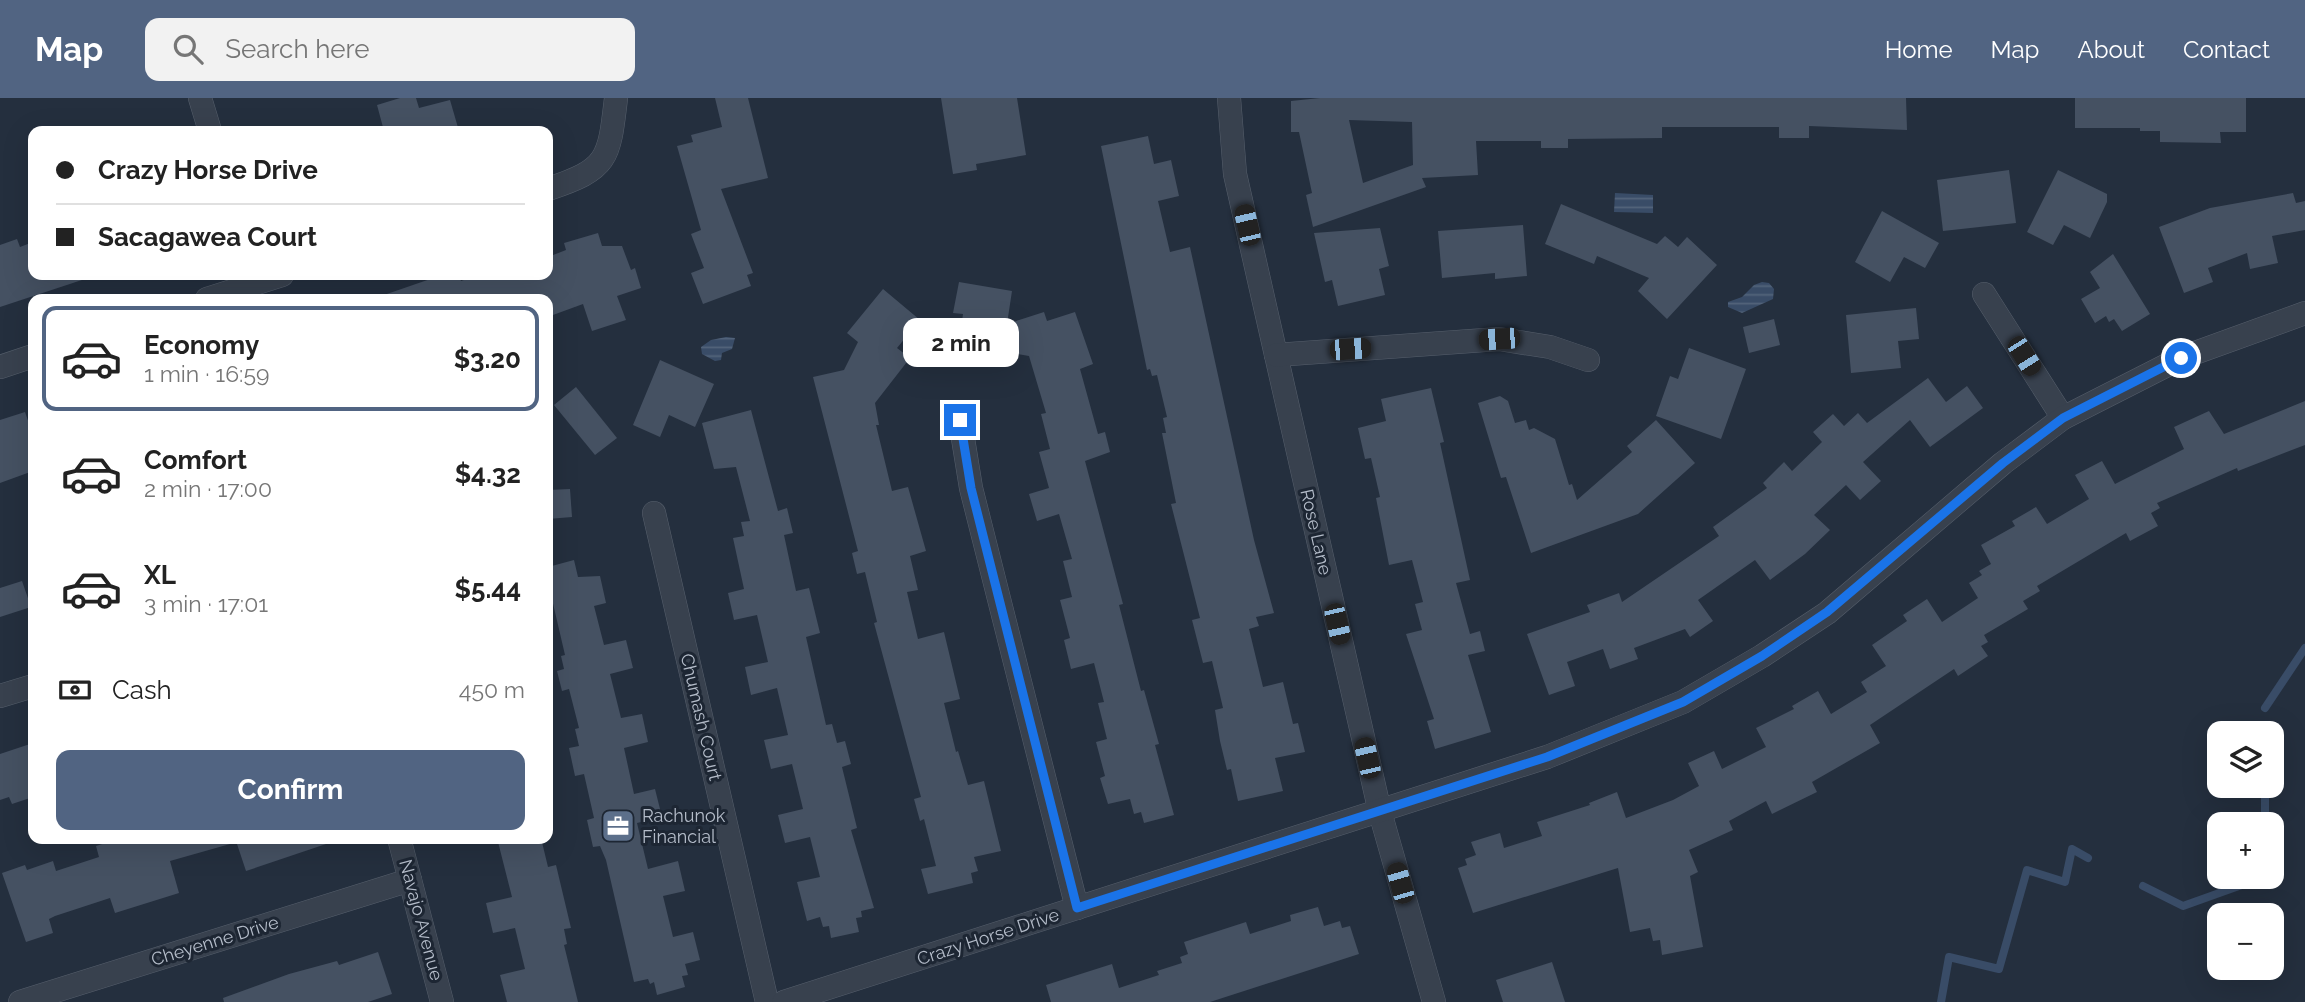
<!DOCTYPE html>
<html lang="en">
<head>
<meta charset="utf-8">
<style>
	body { margin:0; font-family:Raleway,sans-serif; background:#f2f2f2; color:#222; height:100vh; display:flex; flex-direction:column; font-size:26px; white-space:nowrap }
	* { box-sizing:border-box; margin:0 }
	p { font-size:23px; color:#767676 }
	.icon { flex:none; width:38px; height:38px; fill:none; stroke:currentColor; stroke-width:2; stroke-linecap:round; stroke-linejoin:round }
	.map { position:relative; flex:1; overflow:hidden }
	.side { position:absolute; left:28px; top:196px; width:525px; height:550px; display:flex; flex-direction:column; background:#fff; border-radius:14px; box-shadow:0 7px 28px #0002 }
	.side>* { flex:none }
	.hud { position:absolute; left:28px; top:28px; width:525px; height:154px; border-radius:14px; box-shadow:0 7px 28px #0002; display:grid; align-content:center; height:154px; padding:0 28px; background:#fff }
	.fabs { position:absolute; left:2207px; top:623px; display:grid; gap:14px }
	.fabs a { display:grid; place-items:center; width:77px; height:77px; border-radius:14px; background:#fff; box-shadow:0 7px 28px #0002; font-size:35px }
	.end { position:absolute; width:32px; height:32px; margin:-16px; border:9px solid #1a73e8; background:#fff; box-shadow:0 0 0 4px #fff }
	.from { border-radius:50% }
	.bubble { position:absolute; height:49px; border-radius:14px; background:#fff; box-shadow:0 7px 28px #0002; font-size:23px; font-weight:700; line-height:49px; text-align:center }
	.car { position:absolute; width:21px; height:42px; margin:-21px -10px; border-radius:9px; box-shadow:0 0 5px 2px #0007; background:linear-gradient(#222 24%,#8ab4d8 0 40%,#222 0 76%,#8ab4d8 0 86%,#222 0) }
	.hud b { display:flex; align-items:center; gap:24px; height:66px; font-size:26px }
	.hud b+b { border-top:2px solid #e0e0e0 }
	.hud i { width:18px; height:18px; background:#222 }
	ul { padding:12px 0 0; list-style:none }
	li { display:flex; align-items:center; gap:21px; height:105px; margin:0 14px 10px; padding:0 14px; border:4px solid transparent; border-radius:14px }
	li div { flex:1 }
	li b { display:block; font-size:26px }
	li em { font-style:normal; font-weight:700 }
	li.current { border-color:#516482 }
	li>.icon { width:63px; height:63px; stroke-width:1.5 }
	.pay { display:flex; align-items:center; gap:18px; height:77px; padding:0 28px; font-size:26px }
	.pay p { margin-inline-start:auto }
	.cta { display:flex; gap:14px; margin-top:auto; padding:14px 28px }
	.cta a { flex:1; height:80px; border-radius:14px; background:#516482; color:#fff; font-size:28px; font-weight:700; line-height:80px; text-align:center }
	header { display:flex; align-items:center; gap:42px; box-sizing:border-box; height:98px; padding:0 35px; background:#516482; color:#fff }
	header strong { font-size:33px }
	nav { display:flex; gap:38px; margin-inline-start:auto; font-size:24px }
	.search { width:490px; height:63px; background:#f2f2f2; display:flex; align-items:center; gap:18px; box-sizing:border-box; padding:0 24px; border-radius:14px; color:#767676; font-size:26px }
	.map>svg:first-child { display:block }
	.water { fill:url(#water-rules) }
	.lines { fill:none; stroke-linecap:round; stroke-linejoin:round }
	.stream { stroke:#394c67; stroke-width:8 }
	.building { fill:#455162; fill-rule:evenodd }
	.street-casing { stroke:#565f6c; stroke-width:24 }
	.street { stroke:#38414e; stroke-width:23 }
	.route { stroke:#1a73e8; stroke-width:9 }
	.labels { text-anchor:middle; stroke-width:6; stroke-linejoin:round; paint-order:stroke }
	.street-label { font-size:18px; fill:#b4bcc9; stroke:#1d2633 }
	.poi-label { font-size:18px; fill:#b4bcc9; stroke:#1d2633; text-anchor:start }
</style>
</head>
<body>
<header>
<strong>Map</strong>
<div class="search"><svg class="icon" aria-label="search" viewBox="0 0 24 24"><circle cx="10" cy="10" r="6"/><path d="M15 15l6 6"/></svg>Search here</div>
<nav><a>Home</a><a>Map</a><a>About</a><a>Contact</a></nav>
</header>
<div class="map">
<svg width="2305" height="904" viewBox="0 0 2305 904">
	<defs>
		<pattern id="water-rules" width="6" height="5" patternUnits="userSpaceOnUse" patternTransform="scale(1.75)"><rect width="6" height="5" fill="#394c67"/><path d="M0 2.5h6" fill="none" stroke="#53647b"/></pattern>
	</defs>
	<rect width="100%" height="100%" fill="#242f3e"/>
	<g class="water">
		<polygon points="1615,95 1653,97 1653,115 1614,114"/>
		<polygon points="1762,184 1769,185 1774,191 1773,201 1742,215 1728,209 1728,204 1742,199 1754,187"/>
		<polygon points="726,239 735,240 732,251 722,255 721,262 715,263 702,256 701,249 711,242"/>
	</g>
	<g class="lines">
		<g class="stream">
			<polyline points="2265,610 2305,550"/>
			<polyline points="2265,726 2265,694"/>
			<polyline points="2143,788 2183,808 2264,779"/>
			<polyline points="1941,904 1949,859 1999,871 2027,772 2065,784 2072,751 2088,760"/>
		</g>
	</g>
	<g class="building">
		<polygon points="400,0 416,0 419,10 450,2 459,33 384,33 377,7"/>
		<polygon points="715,0 748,0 768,80 721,91 753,175 747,177 751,188 703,206 691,175 704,170 691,136 701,132 677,48 693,44 691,37 722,29"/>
		<polygon points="941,0 1017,0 1026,57 976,66 977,72 953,76"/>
		<path d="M 1320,0 L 1906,0 L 1907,32 L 1809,28 L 1809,40 L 1779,40 L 1779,29 L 1662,29 L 1662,40 L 1568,41 L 1568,50 L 1541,50 L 1541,43 L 1476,43 L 1478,77 L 1422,80 L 1426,89 L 1313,129 L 1306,97 L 1312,95 L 1299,34 L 1291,34 L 1291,3 ZM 1349,22 L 1412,24 L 1413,67 L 1363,85 Z"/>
		<polygon points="2075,0 2246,0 2246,34 2220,34 2221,45 2160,44 2160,33 2140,33 2140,30 2075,30"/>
		<polygon points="1148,38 1154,66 1171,62 1179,98 1158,103 1170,154 1190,149 1254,442 1274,515 1256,519 1259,528 1249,531 1263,589 1283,584 1293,626 1298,625 1305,654 1275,660 1283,693 1238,703 1231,671 1227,672 1220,643 1215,612 1223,610 1212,563 1203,565 1192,522 1200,520 1171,406 1176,405 1162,335 1166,335 1163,320 1167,319 1157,277 1152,278 1150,271 1147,272 1101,48"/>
		<polygon points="2009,72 2016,125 1943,133 1937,82"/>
		<polygon points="2058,72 2107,96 2107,104 2090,140 2064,127 2053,147 2027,134"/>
		<polygon points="2293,95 2296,105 2305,103 2305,132 2272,138 2278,165 2250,171 2247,155 2208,170 2213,184 2184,195 2159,129 2210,110"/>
		<polygon points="1561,106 1657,146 1665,138 1678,149 1687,139 1717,167 1667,221 1638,193 1649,180 1597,158 1594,166 1545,146"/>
		<polygon points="1882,113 1939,145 1925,170 1904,159 1890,184 1855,164"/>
		<polygon points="1523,127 1527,178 1495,181 1495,175 1442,180 1438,133"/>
		<polygon points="1380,130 1389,168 1379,171 1385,197 1338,208 1332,182 1325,184 1314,135"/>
		<polygon points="598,135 602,148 622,148 631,172 635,170 641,190 617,198 626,222 592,233 583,206 553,217 548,201 382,201 381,198 442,177 459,177 461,183 478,177 548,177 548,159 566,152 564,145"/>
		<polygon points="17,141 20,149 33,144 33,177 84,177 85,181 0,209 0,147"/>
		<polygon points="2113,156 2150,216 2122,233 2114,221 2109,224 2106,218 2095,225 2081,201 2100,190 2090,174"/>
		<polygon points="959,184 1012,193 1007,226 1044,214 1047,223 1075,214 1093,266 1080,271 1098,336 1105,334 1110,354 1085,363 1123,506 1119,507 1141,593 1144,592 1159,646 1155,647 1174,717 1144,725 1141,714 1134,716 1130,701 1108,706 1100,680 1105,678 1096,644 1107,641 1098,605 1104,604 1094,565 1071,571 1064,542 1070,540 1060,502 1072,499 1063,463 1072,461 1059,416 1037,423 1029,396 1049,390 1039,354 1050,351 1041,316 1046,315 1029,258 973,248 977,226 962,223 963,216 953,215"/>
		<polygon points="883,191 920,222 897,250 910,260 875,305 879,327 876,327 892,393 908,389 926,453 910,458 918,492 907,494 918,541 944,534 960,601 944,605 956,654 958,653 968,687 984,683 1001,753 974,759 978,773 971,775 973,785 928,796 921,771 936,768 924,721 920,723 914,701 921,699 874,525 877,524 865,474 857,476 852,455 858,453 813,279 844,272 858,244 847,235"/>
		<polygon points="1916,210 1919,241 1898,243 1901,270 1851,275 1846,217"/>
		<polygon points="1774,221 1780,247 1749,255 1743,229"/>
		<polygon points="1689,250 1746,271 1721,341 1656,318 1670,278 1678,281"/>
		<polygon points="660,262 714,286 695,329 669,317 660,339 633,327"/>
		<polygon points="1928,280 1946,304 1967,288 1983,310 1930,349 1910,322 1863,364 1881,383 1860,402 1846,387 1814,417 1830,432 1805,456 1770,482 1755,462 1698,502 1713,523 1690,539 1685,531 1634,550 1638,561 1610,571 1603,551 1567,564 1575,588 1549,597 1527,536 1590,514 1587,507 1619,495 1622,504 1719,438 1713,429 1767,390 1763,385 1784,364 1792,373 1822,344 1813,334 1833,316 1844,328 1858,315 1867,325"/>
		<polygon points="576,289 617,340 595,357 554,307"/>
		<polygon points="1431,290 1444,344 1440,345 1470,482 1456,485 1470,536 1480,533 1485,553 1468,557 1491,634 1435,651 1427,623 1434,621 1406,536 1422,532 1415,506 1423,504 1412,462 1389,467 1376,400 1380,399 1371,360 1365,361 1358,330 1386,323 1381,301"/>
		<polygon points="1500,298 1508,303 1515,325 1526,322 1529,332 1534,330 1555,341 1569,387 1572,386 1577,402 1632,354 1627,348 1656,322 1695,365 1638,416 1531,455 1506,379 1501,380 1478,305"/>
		<polygon points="2305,303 2305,347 2238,373 2237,370 2157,405 2160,410 2151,415 2158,428 2130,443 2126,435 2037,488 2040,493 2023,503 2028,511 1984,537 1988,544 1981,548 1988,558 1958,578 1954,571 1870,627 1880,645 1812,684 1817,694 1772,716 1766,703 1729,723 1733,732 1689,752 1698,774 1690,778 1703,849 1662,857 1660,842 1653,843 1650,830 1630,834 1618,770 1473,815 1458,770 1467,767 1465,761 1476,757 1471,744 1500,735 1504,750 1542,738 1537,724 1590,707 1589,705 1617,694 1626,720 1673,702 1699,688 1688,665 1714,653 1722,671 1766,649 1756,630 1794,611 1792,608 1818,593 1831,616 1867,594 1861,584 1886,568 1872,547 1907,523 1903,517 1927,501 1942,524 1978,500 1969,485 1982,477 1979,473 1991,466 1981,447 2015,428 2012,423 2036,409 2047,426 2089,401 2075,377 2102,363 2115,386 2184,351 2174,329 2209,313 2224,336"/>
		<polygon points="751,312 778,413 787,410 793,435 784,437 796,493 809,490 820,535 806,539 826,627 832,626 837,645 845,643 851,666 842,669 857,730 851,732 874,810 861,813 862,819 856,820 859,834 831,840 829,828 823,829 820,819 807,823 797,784 820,779 810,739 785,745 778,717 803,711 792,666 771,671 764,642 788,637 777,590 751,597 745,569 768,564 757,517 734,522 728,495 744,491 733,440 744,438 741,424 750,423 736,369 714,371 702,325"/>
		<polygon points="25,314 33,337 33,373 0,385 0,322"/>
		<polygon points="570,391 572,419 548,421 548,392"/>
		<polygon points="574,462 578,479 600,478 606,505 594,508 604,547 626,542 633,570 610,576 621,620 642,616 648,644 624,650 634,696 655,691 662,719 637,725 648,771 678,763 685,793 663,798 673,839 693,834 700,862 685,866 688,877 682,878 685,889 657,897 654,884 650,886 648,881 634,884 606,762 600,748 593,749 587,722 594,720 584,676 575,678 569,650 579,648 575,631 579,630 569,591 562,593 557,573 564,571 561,558 565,557 548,484 548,469"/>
		<polygon points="22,483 31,509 0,519 0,490"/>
		<polygon points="33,645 33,699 12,706 9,699 0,702 0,656"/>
		<polygon points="121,740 229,740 230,746 170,763 179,795 115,815 110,800 55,818 49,821 53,835 26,844 2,775 25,767 27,772 53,763 56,773 99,759 96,748"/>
		<polygon points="235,740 331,740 332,744 246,773"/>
		<polygon points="497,740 541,740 548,769 556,767 571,830 564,831 567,846 564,847 578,904 507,904 500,877 525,871 515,830 493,835 486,805 512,799"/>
		<polygon points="1318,809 1324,828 1340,823 1342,830 1350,828 1359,856 1210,904 1051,904 1046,887 1112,866 1119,890 1159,877 1157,873 1182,865 1180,859 1188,856 1184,844 1246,824 1250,836 1291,823 1290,817"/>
		<polygon points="378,854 392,896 368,904 224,904 223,900 289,876 337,863 339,867"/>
		<polygon points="1552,864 1565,904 1503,904 1496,882"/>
	</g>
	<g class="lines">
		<defs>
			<g id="street">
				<polyline points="200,0 210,33"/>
				<polyline points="1229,0 1235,76 1276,257 1380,714 1434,904"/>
				<path d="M 548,91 C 608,71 609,62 616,0"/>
				<polyline points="1984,196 2063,320"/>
				<polyline points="207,201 282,177"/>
				<polyline points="1276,257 1499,241 1550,249 1588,262"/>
				<polyline points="0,269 33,258"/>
				<polyline points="960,322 971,390 1077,810"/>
				<polyline points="654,415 767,904"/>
				<polyline points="0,598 33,588"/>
				<polyline points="399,740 442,904"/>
				<polyline points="20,904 410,782"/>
				<polyline points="784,904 1547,659 1683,604 1762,558 1827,515 2003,365 2063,320 2181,260 2305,215"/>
			</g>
		</defs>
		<use href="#street" class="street-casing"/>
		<use href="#street" class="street"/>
	</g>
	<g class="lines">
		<polyline class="route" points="960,322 971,390 1077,810 1547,659 1683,604 1762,558 1827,514 2003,365 2063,320 2181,260"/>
	</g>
	<defs>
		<symbol id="office-square" viewBox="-11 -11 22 22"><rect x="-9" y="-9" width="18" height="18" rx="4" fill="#5c6f8a" stroke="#1d2633"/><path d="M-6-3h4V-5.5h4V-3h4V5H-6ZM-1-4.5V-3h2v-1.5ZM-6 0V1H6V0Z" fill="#fff"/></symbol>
	</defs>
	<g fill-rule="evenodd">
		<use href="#office-square" x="599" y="709" width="38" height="38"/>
	</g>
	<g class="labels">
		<g class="street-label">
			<text transform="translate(1316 434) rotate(77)" y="6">Rose Lane</text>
			<text transform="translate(701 619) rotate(77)" y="6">Chumash Court</text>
			<text transform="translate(421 822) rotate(75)" y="6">Navajo Avenue</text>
			<text transform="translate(988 839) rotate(-18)" y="6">Crazy Horse Drive</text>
			<text transform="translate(215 843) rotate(-17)" y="6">Cheyenne Drive</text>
		</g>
		<g class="poi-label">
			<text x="642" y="724">Rachunok<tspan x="642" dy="21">Financial</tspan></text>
		</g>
	</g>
</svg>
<div class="fabs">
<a><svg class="icon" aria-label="layers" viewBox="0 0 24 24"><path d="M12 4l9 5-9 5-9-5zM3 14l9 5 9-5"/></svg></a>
<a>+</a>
<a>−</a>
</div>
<i class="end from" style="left:2181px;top:260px"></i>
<i class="end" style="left:960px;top:322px"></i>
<div class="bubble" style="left:903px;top:220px;width:116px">2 min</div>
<i class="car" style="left:1247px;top:127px;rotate:347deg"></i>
<i class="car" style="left:1499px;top:241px;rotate:266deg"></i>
<i class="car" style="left:1350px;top:251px;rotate:86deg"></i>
<i class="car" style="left:2024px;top:258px;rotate:148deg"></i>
<i class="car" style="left:1337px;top:526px;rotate:167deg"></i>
<i class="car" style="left:1367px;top:660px;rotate:347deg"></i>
<i class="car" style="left:1400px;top:785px;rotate:344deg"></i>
<div class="hud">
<b><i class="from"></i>Crazy Horse Drive</b>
<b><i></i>Sacagawea Court</b>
</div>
<section class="side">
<ul>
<li class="current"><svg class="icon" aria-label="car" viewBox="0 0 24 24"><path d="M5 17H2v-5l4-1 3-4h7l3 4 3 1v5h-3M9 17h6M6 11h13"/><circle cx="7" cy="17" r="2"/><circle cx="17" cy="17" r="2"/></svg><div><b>Economy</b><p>1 min · 16:59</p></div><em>$3.20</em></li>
<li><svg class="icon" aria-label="car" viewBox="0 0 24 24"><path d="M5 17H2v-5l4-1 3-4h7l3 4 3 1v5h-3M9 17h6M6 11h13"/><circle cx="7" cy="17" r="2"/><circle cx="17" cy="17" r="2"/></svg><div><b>Comfort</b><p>2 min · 17:00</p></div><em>$4.32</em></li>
<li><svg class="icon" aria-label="car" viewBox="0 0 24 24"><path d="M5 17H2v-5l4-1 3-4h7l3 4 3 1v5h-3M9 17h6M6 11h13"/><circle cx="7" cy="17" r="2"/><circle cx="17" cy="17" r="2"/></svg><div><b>XL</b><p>3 min · 17:01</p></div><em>$5.44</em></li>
</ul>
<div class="pay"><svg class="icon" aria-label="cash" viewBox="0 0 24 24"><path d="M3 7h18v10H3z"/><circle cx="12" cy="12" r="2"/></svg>Cash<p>450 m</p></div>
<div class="cta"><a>Confirm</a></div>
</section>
</div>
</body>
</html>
